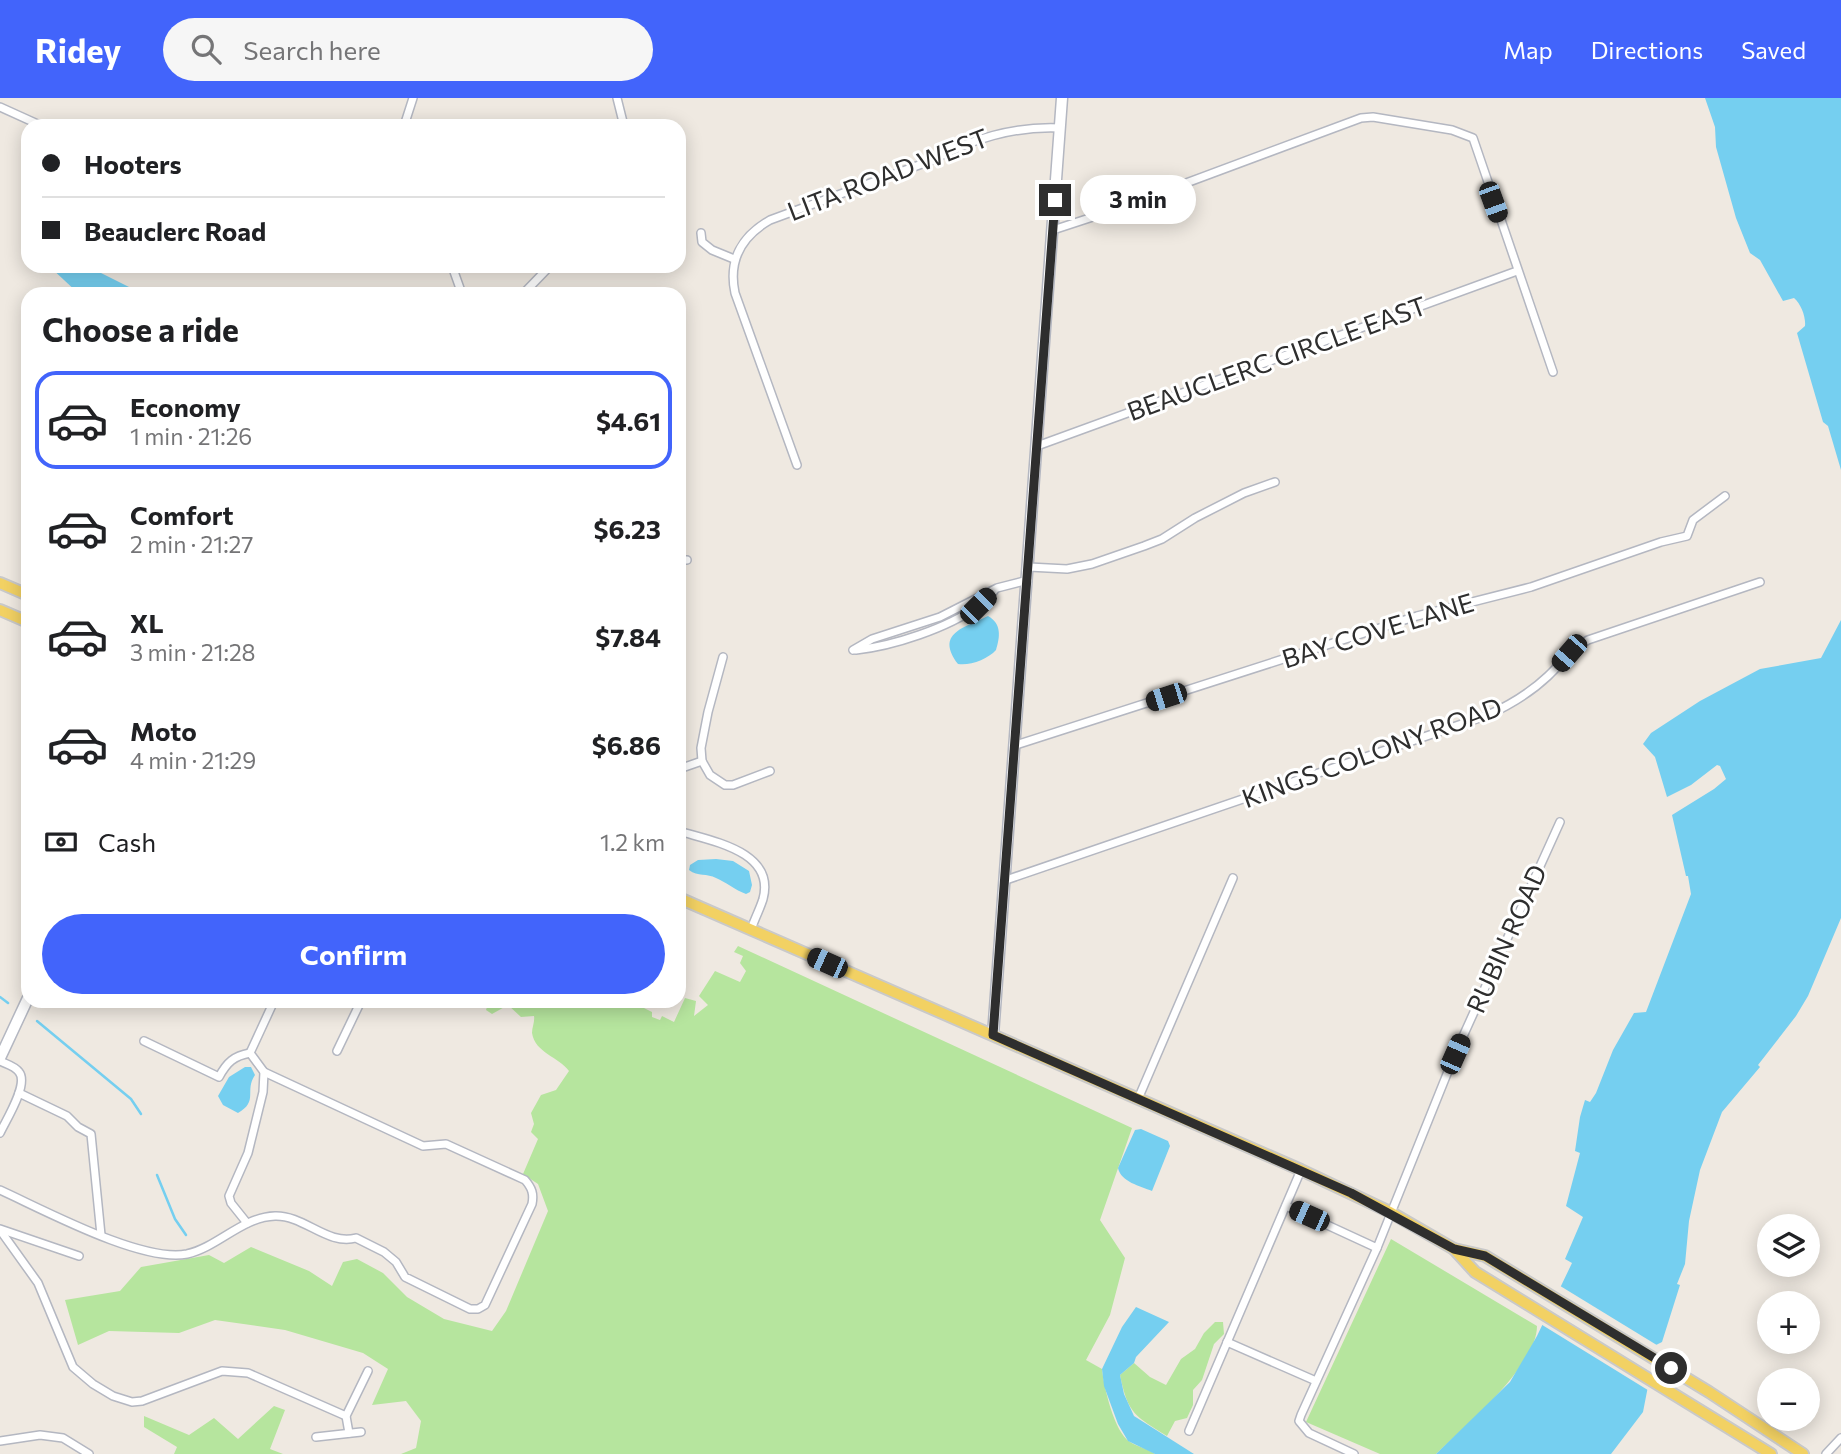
<!DOCTYPE html>
<html lang="en">
<head>
<meta charset="utf-8">
<style>
	body { margin:0; font-family:Commissioner,sans-serif; background:#f6f6f6; color:#202124; height:100vh; display:flex; flex-direction:column; font-size:26px; white-space:nowrap }
	* { box-sizing:border-box; margin:0 }
	p { font-size:23px; color:#757577 }
	.icon { flex:none; width:38px; height:38px; fill:none; stroke:currentColor; stroke-width:2; stroke-linecap:round; stroke-linejoin:round }
	.map { position:relative; flex:1; overflow:hidden }
	.side { position:absolute; left:21px; top:189px; width:665px; height:721px; display:flex; flex-direction:column; background:#fff; border-radius:21px; box-shadow:0 4px 18px #0003 }
	.side>* { flex:none }
	.guide { position:absolute; left:21px; top:21px; width:665px; height:154px; border-radius:21px; box-shadow:0 4px 18px #0003; display:grid; align-content:center; height:154px; padding:0 21px; background:#fff }
	.controls { position:absolute; left:1757px; top:1116px; display:grid; gap:14px }
	.controls a { display:grid; place-items:center; width:63px; height:63px; border-radius:50%; background:#fff; box-shadow:0 4px 18px #0003; font-size:35px }
	.end { position:absolute; width:32px; height:32px; margin:-16px; border:9px solid #2e2e2e; background:#fff; box-shadow:0 0 0 4px #fff }
	.from { border-radius:50% }
	.bubble { position:absolute; height:49px; border-radius:24px; background:#fff; box-shadow:0 4px 18px #0003; font-size:23px; font-weight:700; line-height:49px; text-align:center }
	.car { position:absolute; width:21px; height:42px; margin:-21px -10px; border-radius:9px; box-shadow:0 0 5px 2px #0007; background:linear-gradient(#222 24%,#8ab4d8 0 40%,#222 0 76%,#8ab4d8 0 86%,#222 0) }
	.guide b { display:flex; align-items:center; gap:24px; height:66px; font-size:26px }
	.guide b+b { border-top:2px solid #e0e0e0 }
	.guide i { width:18px; height:18px; background:#202124 }
	ul { padding:0; list-style:none }
	li { display:flex; align-items:center; gap:21px; height:98px; margin:0 14px 10px; padding:0 7px; border:4px solid transparent; border-radius:21px }
	li div { flex:1 }
	li b { display:block; font-size:26px }
	li em { font-style:normal; font-weight:700 }
	li.on { border-color:#4264fb }
	li>.icon { width:63px; height:63px; stroke-width:1.5 }
	h2 { padding:0 21px; font-size:32px; line-height:84px }
	.pay { display:flex; align-items:center; gap:18px; height:77px; padding:0 21px; font-size:26px }
	.pay p { margin-inline-start:auto }
	.primary-button { display:flex; gap:14px; margin-top:auto; padding:14px 21px }
	.primary-button a { flex:1; height:80px; border-radius:42px; background:#4264fb; color:#fff; font-size:28px; font-weight:700; line-height:80px; text-align:center }
	header { display:flex; align-items:center; gap:42px; box-sizing:border-box; height:98px; padding:0 35px; background:#4264fb; color:#fff }
	header strong { font-size:33px }
	nav { display:flex; gap:38px; margin-inline-start:auto; font-size:24px }
	.search { width:490px; height:63px; background:#f6f6f6; display:flex; align-items:center; gap:18px; box-sizing:border-box; padding:0 24px; border-radius:38px; color:#757577; font-size:26px }
	.map>svg:first-child { display:block }
	.green { fill:#b6e59e }
	.water { fill:#75cff0 }
	.pier { fill:#efe9e1 }
	.lines { fill:none; stroke-linecap:round; stroke-linejoin:round }
	.stream { stroke:#75cff0; stroke-width:2.5 }
	.street-casing { stroke:#b4b7c1; stroke-width:10 }
	.secondary-casing { stroke:#b4b7c1; stroke-width:13 }
	.primary-casing { stroke:#c9c9c9; stroke-width:14 }
	.street { stroke:#fff; stroke-width:7 }
	.secondary { stroke:#fff; stroke-width:10 }
	.primary { stroke:#f2d163; stroke-width:10 }
	.route { stroke:#2e2e2e; stroke-width:9 }
	.labels { text-anchor:middle; stroke-width:6; stroke-linejoin:round; paint-order:stroke }
	.street-label { font-size:26px; fill:#2e2e2e; stroke:#fff }
</style>
</head>
<body>
<header>
<strong>Ridey</strong>
<div class="search"><svg class="icon" aria-label="search" viewBox="0 0 24 24"><circle cx="10" cy="10" r="6"/><path d="M15 15l6 6"/></svg>Search here</div>
<nav><a>Map</a><a>Directions</a><a>Saved</a></nav>
</header>
<div class="map">
<svg width="1841" height="1356" viewBox="0 0 1841 1356">
	<rect width="100%" height="100%" fill="#efe9e1"/>
	<g class="green">
		<path d="M 738,848 L 1132,1030 L 1100,1122 L 1125,1160 L 1110,1217 L 1086,1262 L 1102,1271 C 1104,1289 1114,1334 1130,1344 C 1138,1349 1147,1350 1155,1356 L 401,1356 L 416,1350 L 421,1323 L 406,1303 L 372,1307 L 388,1271 L 363,1255 L 285,1232 L 215,1222 L 179,1235 L 109,1233 L 78,1247 L 65,1202 L 120,1193 L 141,1169 L 209,1157 L 224,1165 L 251,1149 L 309,1173 L 332,1188 L 343,1164 L 357,1161 L 383,1175 L 407,1199 L 444,1221 L 492,1233 L 506,1213 L 548,1113 L 538,1086 L 523,1076 L 538,1041 L 531,1034 L 534,1026 L 531,1015 L 541,997 L 556,992 L 569,973 C 559,959 535,955 532,935 C 532,929 535,924 534,918 L 521,919 L 508,907 L 492,916 L 486,912 L 489,903 L 630,903 L 652,914 L 652,919 L 660,922 L 662,918 L 674,924 L 685,900 L 696,903 L 694,918 L 708,907 L 699,898 L 715,873 L 740,884 L 746,873 L 740,865 L 743,858 L 734,854 Z"/>
		<path d="M 1391,1141 L 1537,1228 C 1537,1268 1464,1329 1436,1356 L 1380,1356 L 1306,1324 Z"/>
		<path d="M 1215,1224 L 1223,1224 L 1224,1236 L 1214,1246 L 1202,1282 L 1193,1292 L 1193,1307 L 1187,1320 L 1175,1323 L 1167,1338 C 1135,1318 1128,1316 1120,1277 L 1134,1265 L 1150,1279 L 1166,1287 L 1181,1261 L 1195,1251 L 1204,1235 Z"/>
		<polygon points="274,1308 285,1312 270,1351 283,1356 174,1356 177,1349 144,1329 144,1318 189,1337 214,1320 238,1341"/>
	</g>
	<g class="water">
		<path d="M 1705,0 L 1841,0 L 1841,372 L 1828,328 L 1823,324 L 1797,235 L 1805,228 C 1806,219 1801,206 1794,200 L 1783,203 L 1760,162 L 1750,155 L 1736,120 L 1716,49 L 1715,29 Z"/>
		<polygon points="49,168 87,168 143,196 79,196"/>
		<path d="M 988,518 C 1002,526 1000,539 996,552 C 988,561 970,568 958,566 C 935,535 964,530 988,518 Z"/>
		<polygon points="1841,522 1841,820 1808,898 1796,918 1758,967 1760,969 1722,1014 1700,1072 1689,1123 1685,1166 1677,1186 1680,1187 1662,1244 1656,1247 1643,1314 1611,1356 1436,1356 1510,1284 1537,1238 1572,1165 1565,1161 1583,1119 1566,1108 1580,1055 1575,1053 1580,1019 1585,1002 1590,1004 1596,995 1613,952 1634,915 1646,914 1691,796 1688,778 1686,778 1672,717 1714,691 1726,681 1720,668 1717,667 1691,687 1667,699 1655,659 1643,646 1651,635 1700,603 1760,571 1821,560"/>
		<path d="M 716,761 L 733,763 L 749,773 L 752,787 L 750,794 L 746,796 C 735,792 726,784 716,780 C 707,775 698,779 689,772 L 690,767 L 698,762 Z"/>
		<path d="M 245,969 L 251,969 L 255,977 C 244,993 259,1003 238,1015 L 223,1007 L 218,998 L 229,979 Z"/>
		<path d="M 1141,1031 L 1168,1043 L 1170,1048 L 1152,1093 C 1140,1088 1121,1084 1118,1070 L 1135,1032 Z"/>
		<polygon points="1136,1209 1169,1224 1136,1259 1134,1265 1120,1277 1124,1296 1134,1318 1194,1356 1155,1356 1128,1343 1118,1326 1104,1288 1102,1271 1122,1229"/>
	</g>
	<polygon class="pier" points="1557,1186 1660,1249 1651,1294 1539,1225"/>
	<g class="lines">
		<g class="stream">
			<polyline points="0,899 8,905"/>
			<polyline points="37,923 131,1001 141,1016"/>
			<polyline points="157,1077 175,1121 186,1137"/>
		</g>
		<defs>
			<g id="street">
				<polyline points="617,0 624,28"/>
				<polyline points="0,9 42,28"/>
				<polyline points="404,28 413,0"/>
				<polyline points="1053,132 1111,113 1361,20 1373,19 1452,32 1473,40 1553,274"/>
				<polyline points="701,135 702,144 712,152 734,161"/>
				<polyline points="452,168 462,196"/>
				<polyline points="523,196 550,168"/>
				<polyline points="1037,348 1517,173"/>
				<path d="M 797,367 L 735,195 C 728,162 742,138 770,122 L 930,63 C 972,41 1013,28 1060,30"/>
				<polyline points="679,462 687,462"/>
				<polyline points="1029,469 1067,471 1092,466 1144,448 1162,441 1195,420 1244,395 1275,384"/>
				<polyline points="853,552 872,541 940,519 997,490 1028,482"/>
				<path d="M 856,552 C 893,548 948,530 978,508 C 984,504 989,498 994,493"/>
				<polyline points="723,559 708,614 701,650 702,663 710,677 725,687 733,687 770,673"/>
				<polyline points="1016,647 1417,518 1531,489 1661,444 1687,438 1693,422 1725,398"/>
				<polyline points="679,671 702,663"/>
				<path d="M 679,733 C 711,743 776,753 763,801 C 760,811 754,822 751,832"/>
				<path d="M 1006,782 L 1488,617 C 1510,607 1530,595 1548,578 C 1562,565 1571,551 1588,542 L 1760,484"/>
				<path d="M 144,943 L 219,979 C 227,964 234,958 250,955"/>
				<polyline points="337,953 361,903"/>
				<path d="M 0,963 C 6,966 15,968 19,974 C 29,986 6,1022 0,1035"/>
				<polyline points="19,995 67,1018 78,1029 91,1036 101,1137"/>
				<polyline points="1138,1001 1233,780"/>
				<path d="M 0,1092 C 44,1112 142,1165 187,1156 C 218,1149 242,1119 275,1118 C 304,1117 328,1148 356,1140 L 384,1154 L 396,1164 L 405,1179 L 470,1211 L 478,1211 L 485,1207 L 532,1106 C 534,1096 532,1090 525,1082 L 446,1046 L 423,1048 L 264,974"/>
				<polyline points="1286,1108 1377,1150"/>
				<polyline points="247,1125 231,1105 229,1098 248,1055 263,994 264,974 250,955 274,903"/>
				<polyline points="0,1131 79,1158"/>
				<polyline points="0,1132 38,1185 73,1269 93,1286 113,1298 132,1304 142,1303 222,1273 248,1275 346,1318"/>
				<polyline points="1227,1244 1316,1283"/>
				<polyline points="1189,1333 1301,1072"/>
				<polyline points="349,1335 346,1318 368,1273"/>
				<polyline points="316,1339 361,1334"/>
				<polyline points="0,1343 40,1337 63,1340 89,1356"/>
				<polyline points="1354,1356 1309,1335 1299,1323 1301,1317 1377,1150 1455,956 1560,724"/>
				<polyline points="1826,1356 1841,1340"/>
			</g>
			<g id="secondary">
				<polyline points="993,937 1062,0"/>
				<polyline points="0,960 28,900"/>
			</g>
			<g id="primary">
				<polyline points="0,485 28,497"/>
				<polyline points="0,512 28,524"/>
				<polyline points="679,800 1301,1072 1390,1114 1454,1151 1485,1158 1709,1294 1803,1356"/>
				<polyline points="1454,1151 1475,1174 1771,1356"/>
			</g>
		</defs>
		<use href="#street" class="street-casing"/>
		<use href="#secondary" class="secondary-casing"/>
		<use href="#primary" class="primary-casing"/>
		<use href="#street" class="street"/>
		<use href="#secondary" class="secondary"/>
		<use href="#primary" class="primary"/>
	</g>
	<g class="lines">
		<polyline class="route" points="1055,102 993,937 1351,1095 1454,1151 1485,1158 1671,1270"/>
	</g>
	<g class="labels">
		<g class="street-label">
			<text transform="translate(888 77) rotate(-21)" y="9">LITA ROAD WEST</text>
			<text transform="translate(1277 261) rotate(-20)" y="9">BEAUCLERC CIRCLE EAST</text>
			<text transform="translate(1378 533) rotate(-17)" y="9">BAY COVE LANE</text>
			<text transform="translate(1372 655) rotate(-20)" y="9">KINGS COLONY ROAD</text>
			<text transform="translate(1507 841) rotate(-66)" y="9">RUBIN ROAD</text>
		</g>
	</g>
</svg>
<div class="controls">
<a><svg class="icon" aria-label="layers" viewBox="0 0 24 24"><path d="M12 4l9 5-9 5-9-5zM3 14l9 5 9-5"/></svg></a>
<a>+</a>
<a>−</a>
</div>
<i class="end from" style="left:1671px;top:1270px"></i>
<i class="end" style="left:1055px;top:102px"></i>
<div class="bubble" style="left:1080px;top:77px;width:116px">3 min</div>
<i class="car" style="left:1493px;top:104px;rotate:160deg"></i>
<i class="car" style="left:978px;top:508px;rotate:45deg"></i>
<i class="car" style="left:1569px;top:555px;rotate:221deg"></i>
<i class="car" style="left:1166px;top:599px;rotate:252deg"></i>
<i class="car" style="left:827px;top:865px;rotate:294deg"></i>
<i class="car" style="left:1455px;top:956px;rotate:24deg"></i>
<i class="car" style="left:1309px;top:1118px;rotate:294deg"></i>
<div class="guide">
<b><i class="from"></i>Hooters</b>
<b><i></i>Beauclerc Road</b>
</div>
<section class="side">
<h2>Choose a ride</h2>
<ul>
<li class="on"><svg class="icon" aria-label="car" viewBox="0 0 24 24"><path d="M5 17H2v-5l4-1 3-4h7l3 4 3 1v5h-3M9 17h6M6 11h13"/><circle cx="7" cy="17" r="2"/><circle cx="17" cy="17" r="2"/></svg><div><b>Economy</b><p>1 min · 21:26</p></div><em>$4.61</em></li>
<li><svg class="icon" aria-label="car" viewBox="0 0 24 24"><path d="M5 17H2v-5l4-1 3-4h7l3 4 3 1v5h-3M9 17h6M6 11h13"/><circle cx="7" cy="17" r="2"/><circle cx="17" cy="17" r="2"/></svg><div><b>Comfort</b><p>2 min · 21:27</p></div><em>$6.23</em></li>
<li><svg class="icon" aria-label="car" viewBox="0 0 24 24"><path d="M5 17H2v-5l4-1 3-4h7l3 4 3 1v5h-3M9 17h6M6 11h13"/><circle cx="7" cy="17" r="2"/><circle cx="17" cy="17" r="2"/></svg><div><b>XL</b><p>3 min · 21:28</p></div><em>$7.84</em></li>
<li><svg class="icon" aria-label="car" viewBox="0 0 24 24"><path d="M5 17H2v-5l4-1 3-4h7l3 4 3 1v5h-3M9 17h6M6 11h13"/><circle cx="7" cy="17" r="2"/><circle cx="17" cy="17" r="2"/></svg><div><b>Moto</b><p>4 min · 21:29</p></div><em>$6.86</em></li>
</ul>
<div class="pay"><svg class="icon" aria-label="cash" viewBox="0 0 24 24"><path d="M3 7h18v10H3z"/><circle cx="12" cy="12" r="2"/></svg>Cash<p>1.2 km</p></div>
<div class="primary-button"><a>Confirm</a></div>
</section>
</div>
</body>
</html>
